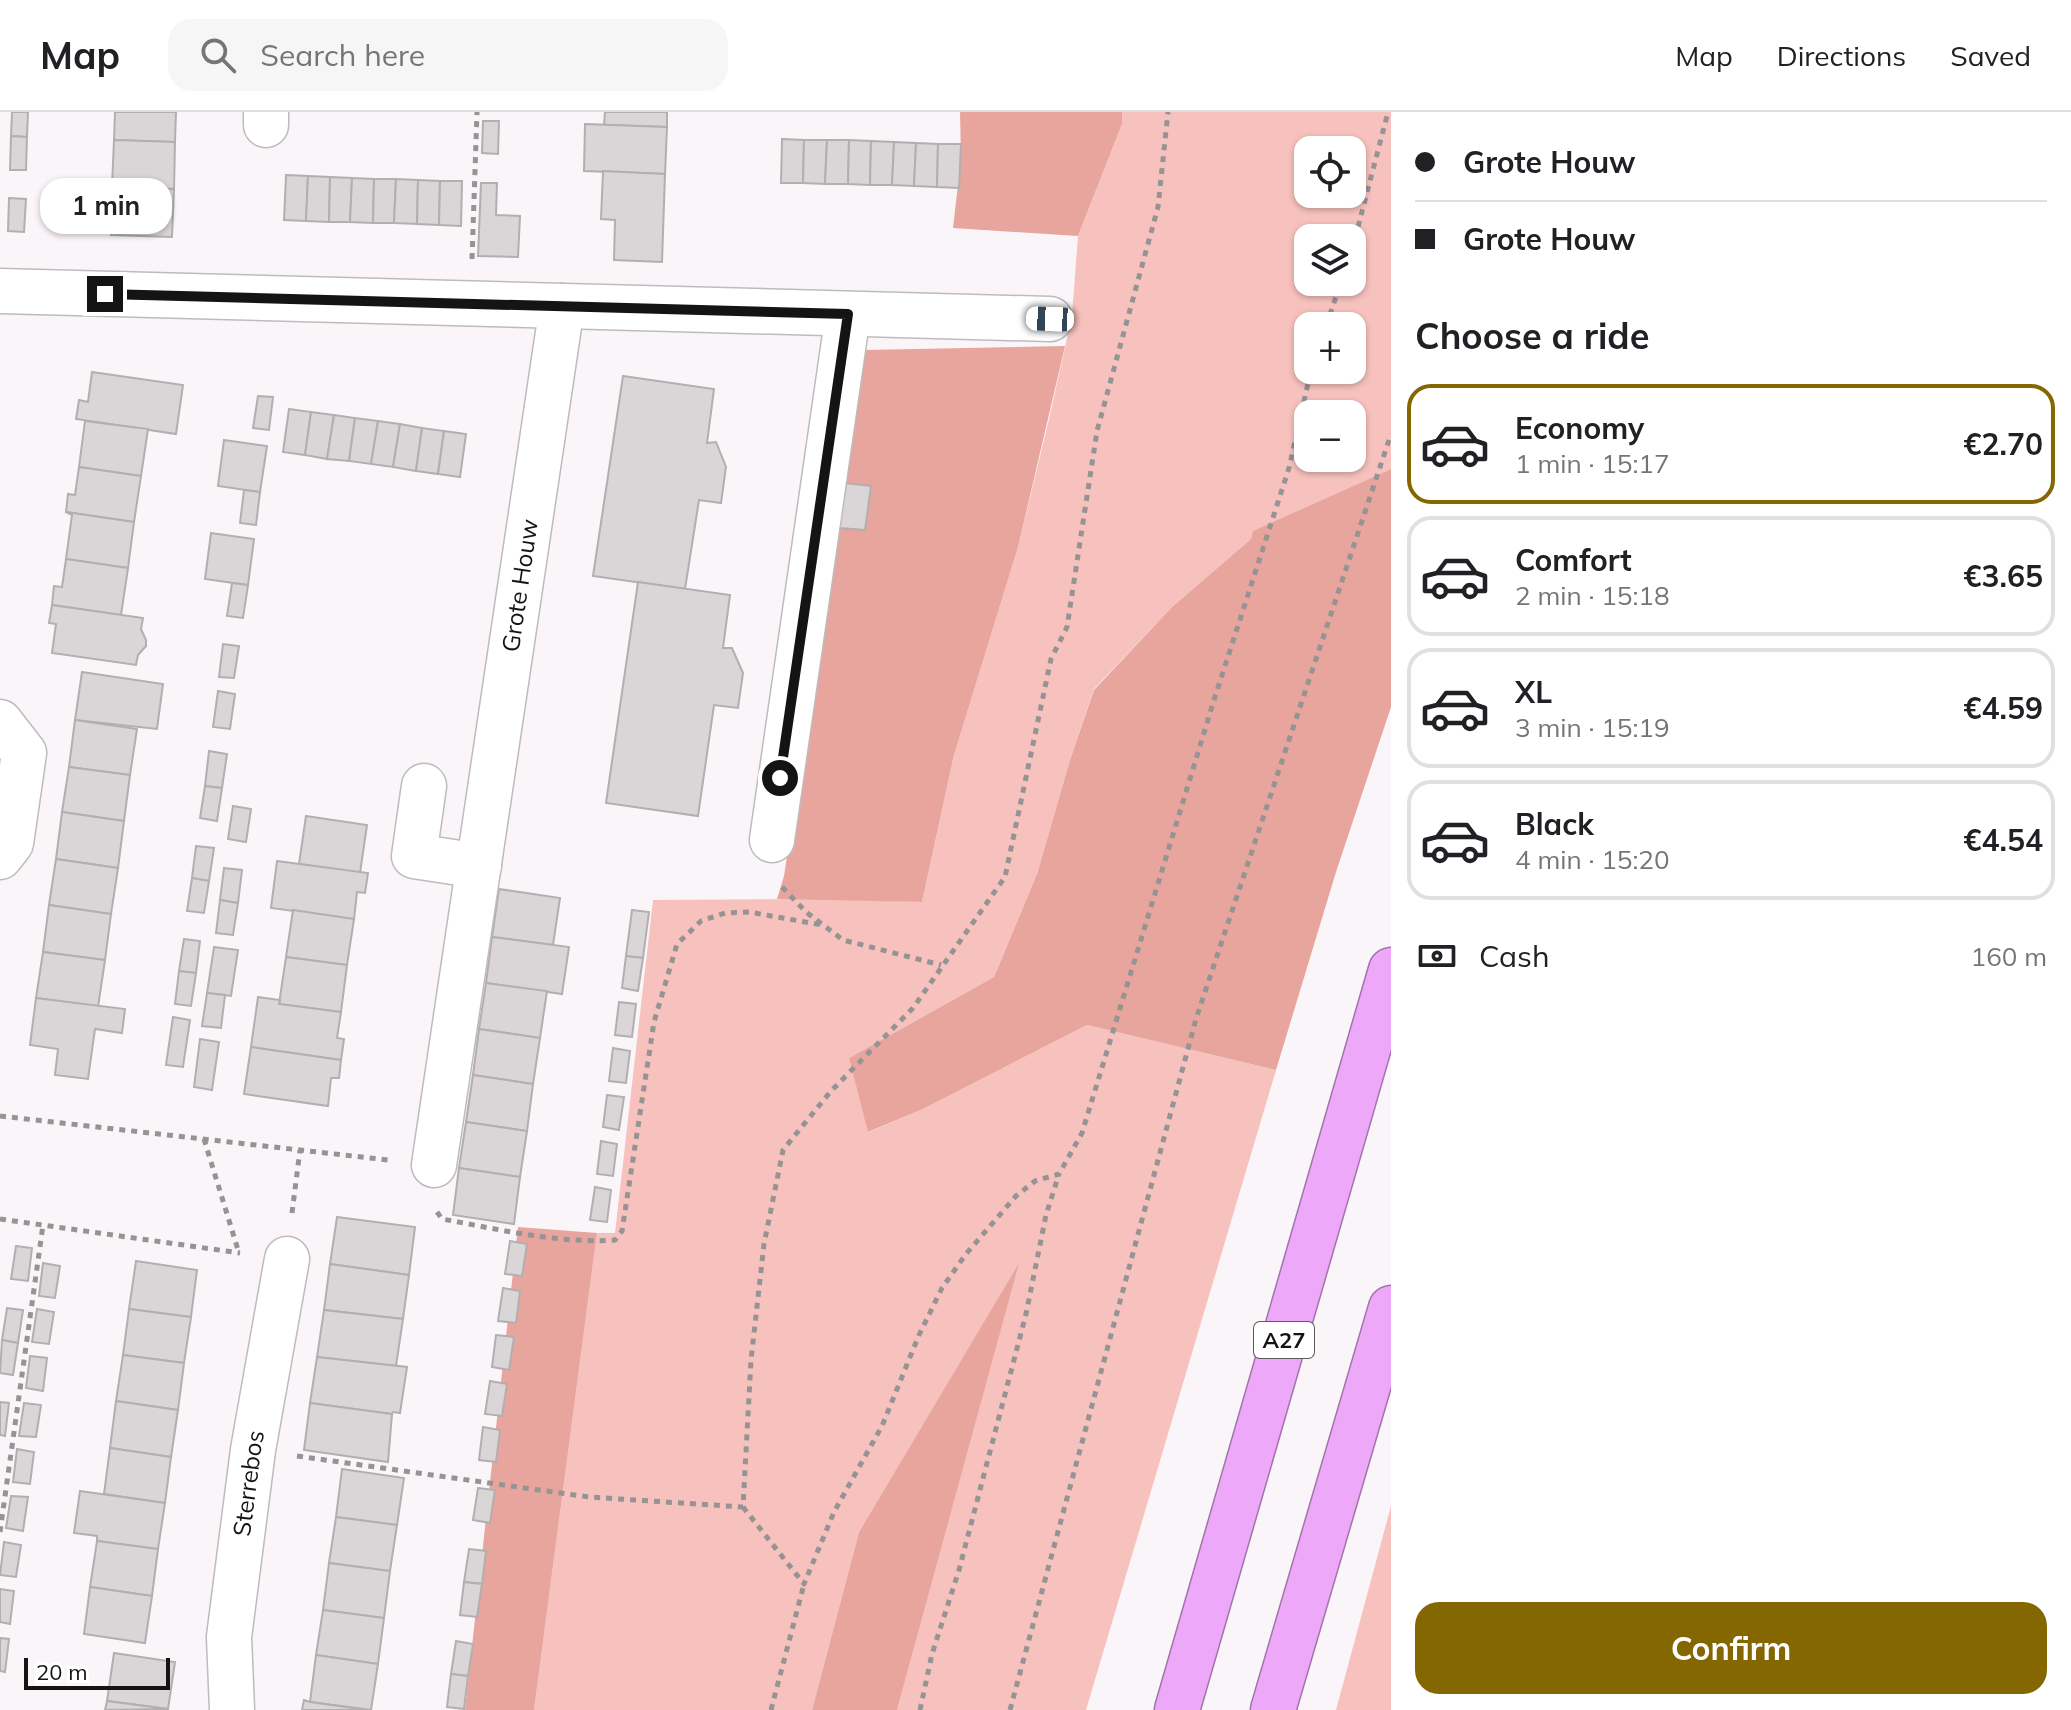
<!DOCTYPE html>
<html lang="en">
<head>
<meta charset="utf-8">
<style>
	body { margin:0; font-family:Mulish,sans-serif; background:#f6f6f6; color:#202124; height:100vh; display:flex; flex-direction:column; font-size:30px; white-space:nowrap }
	* { box-sizing:border-box; margin:0 }
	p { font-size:26px; color:#757577 }
	.icon { flex:none; width:44px; height:44px; fill:none; stroke:currentColor; stroke-width:2; stroke-linecap:round; stroke-linejoin:round }
	.map { position:relative; flex:1; overflow:hidden }
	.details { display:flex; flex-direction:column; background:#fff; width:680px }
	.details>* { flex:none }
	.guide { display:grid; align-content:center; height:176px; padding:0 24px; background:#fff }
	.controls { position:absolute; left:1294px; top:24px; display:grid; gap:16px }
	.controls a { display:grid; place-items:center; width:72px; height:72px; border-radius:16px; background:#fff; box-shadow:0 2px 6px #0004; font-size:40px }
	.scale { position:absolute; left:24px; bottom:20px; width:146px; box-sizing:border-box; padding-left:8px; border:4px solid #151414; border-top:0; font-size:22px; line-height:28px; white-space:nowrap; color:#151414; -webkit-text-stroke:6px #fff; paint-order:stroke }
	.end { position:absolute; width:36px; height:36px; margin:-18px; border:10px solid #151414; background:#fff; box-shadow:0 0 0 4px #fff }
	.from { border-radius:50% }
	.bubble { position:absolute; height:56px; border-radius:24px; background:#fff; box-shadow:0 2px 6px #0004; font-size:26px; font-weight:700; line-height:56px; text-align:center }
	.car { position:absolute; width:24px; height:48px; margin:-24px -12px; border-radius:10px; box-shadow:0 0 6px 2px #0007; background:linear-gradient(#fff 24%,#345 0 40%,#fff 0 76%,#345 0 86%,#fff 0) }
	.guide b { display:flex; align-items:center; gap:28px; height:76px; font-size:30px }
	.guide b+b { border-top:2px solid #e0e0e0 }
	.guide i { width:20px; height:20px; background:#202124 }
	ul { padding:0; list-style:none }
	li { display:flex; align-items:center; gap:24px; height:120px; margin:0 16px 12px; padding:0 8px; border:4px solid #e0e0e0; border-radius:24px }
	li div { flex:1 }
	li b { display:block; font-size:30px }
	li em { font-style:normal; font-weight:700 }
	li.selected { border-color:#856701 }
	li>.icon { width:72px; height:72px; stroke-width:1.5 }
	h2 { padding:0 24px; font-size:36px; line-height:96px }
	.pay { display:flex; align-items:center; gap:20px; height:88px; padding:0 24px; font-size:30px }
	.pay p { margin-inline-start:auto }
	.primary-button { display:flex; gap:16px; margin-top:auto; padding:16px 24px }
	.primary-button a { flex:1; height:92px; border-radius:24px; background:#856701; color:#fff; font-size:32px; font-weight:700; line-height:92px; text-align:center }
	header { display:flex; align-items:center; gap:48px; box-sizing:border-box; height:112px; padding:0 40px; background:#fff; border-bottom:2px solid #e0e0e0 }
	header strong { font-size:38px }
	nav { display:flex; gap:44px; margin-inline-start:auto; font-size:28px }
	.search { width:560px; height:72px; background:#f6f6f6; display:flex; align-items:center; gap:20px; box-sizing:border-box; padding:0 28px; border-radius:24px; color:#757577; font-size:30px }
	main { display:flex; flex:1; min-height:0 }
	.map>svg:first-child { display:block }
	.green { fill:#f7c2bd; fill-rule:evenodd }
	.forest { fill:#e8a59e }
	.building { fill:#dad5d6; stroke:#b3aeaf; stroke-width:2 }
	.lines { fill:none; stroke-linecap:round; stroke-linejoin:round }
	.street-casing { stroke:#bfbbbd; stroke-width:47 }
	.highway-casing { stroke:#a174aa; stroke-width:47 }
	.path { stroke:#969394; stroke-width:5; stroke-dasharray:6 6; stroke-linecap:butt }
	.street { stroke:#fff; stroke-width:44 }
	.highway { stroke:#eda8fa; stroke-width:44 }
	.route { stroke:#151414; stroke-width:10 }
	.labels { text-anchor:middle; stroke-width:6; stroke-linejoin:round; paint-order:stroke }
	.shield { fill:#fff; stroke:#5b5a5a; stroke-width:2 }
	.shield-label { font-size:22px; font-weight:bold; fill:#151414 }
	.street-label { font-size:24px; fill:#151414; stroke:#fff }
</style>
</head>
<body>
<header>
<strong>Map</strong>
<div class="search"><svg class="icon" aria-label="search" viewBox="0 0 24 24"><circle cx="10" cy="10" r="6"/><path d="M15 15l6 6"/></svg>Search here</div>
<nav><a>Map</a><a>Directions</a><a>Saved</a></nav>
</header>
<main>
<div class="map">
<svg width="1391" height="1598" viewBox="0 0 1391 1598">
	<rect width="100%" height="100%" fill="#faf5f8"/>
	<g class="green">
		<path d="M 1122,0 L 1391,0 L 1391,357 L 1254,419 L 1251,427 L 1172,495 L 1094,577 L 1070,648 L 1037,762 L 994,865 L 849,946 L 869,1020 L 923,997 L 1087,913 L 1276,958 L 1086,1598 L 897,1598 L 1017,1155 L 859,1420 L 812,1598 L 534,1598 L 597,1121 L 615,1121 L 653,788 L 821,787 L 922,790 L 954,643 L 1018,435 L 1049,307 L 1072,204 L 1078,124 L 1122,12 ZM 1308,38 L 1352,38 L 1352,82 L 1308,82 ZM 1308,126 L 1352,126 L 1352,170 L 1308,170 ZM 1308,214 L 1352,214 L 1352,258 L 1308,258 ZM 1308,302 L 1352,302 L 1352,346 L 1308,346 Z"/>
		<polygon points="1391,1394 1391,1598 1336,1598"/>
	</g>
	<g class="forest">
		<polygon points="960,0 1122,0 1122,12 1078,124 953,116 961,46"/>
		<polygon points="1065,234 1018,435 954,643 922,790 777,787 784,764 864,238"/>
		<polygon points="1391,357 1391,595 1336,760 1276,958 1087,913 923,997 868,1020 849,946 994,865 1037,762 1070,648 1094,578 1172,495 1251,427 1253,419"/>
		<polygon points="518,1115 597,1121 534,1598 465,1598"/>
		<polygon points="1019,1151 897,1598 812,1598 859,1420"/>
	</g>
	<g class="building">
		<polygon points="12,0 28,0 27,25 11,24"/>
		<polygon points="115,0 176,0 175,30 114,28"/>
		<polygon points="605,0 667,0 667,15 604,13"/>
		<polygon points="483,9 499,9 498,42 482,41"/>
		<polygon points="585,12 667,15 665,62 584,59"/>
		<polygon points="11,24 27,25 26,58 10,58"/>
		<polygon points="782,27 804,28 803,71 781,71"/>
		<polygon points="114,28 175,30 174,77 112,75"/>
		<polygon points="804,28 827,28 825,72 803,71"/>
		<polygon points="827,28 849,28 848,72 825,72"/>
		<polygon points="849,28 871,29 870,73 848,72"/>
		<polygon points="871,29 894,30 892,73 870,73"/>
		<polygon points="894,30 916,31 914,74 892,73"/>
		<polygon points="916,31 938,32 937,75 914,74"/>
		<polygon points="938,32 961,32 959,76 937,75"/>
		<polygon points="603,59 665,62 662,150 614,148 615,108 601,107"/>
		<polygon points="286,63 308,64 306,109 284,108"/>
		<polygon points="308,64 330,65 329,110 306,109"/>
		<polygon points="330,65 352,66 350,110 329,110"/>
		<polygon points="352,66 374,67 373,111 350,110"/>
		<polygon points="374,67 396,67 394,111 373,111"/>
		<polygon points="396,67 418,68 417,112 394,111"/>
		<polygon points="418,68 440,69 439,113 417,112"/>
		<polygon points="440,69 462,69 461,114 439,113"/>
		<polygon points="481,71 497,71 496,103 520,104 518,145 478,144"/>
		<polygon points="112,75 174,77 172,125 111,123"/>
		<polygon points="9,86 26,87 24,120 8,119"/>
		<polygon points="92,260 183,273 176,322 76,307 79,288 88,290"/>
		<polygon points="623,264 714,277 707,331 716,330 726,355 721,391 699,388 685,477 593,464"/>
		<polygon points="258,284 273,285 269,318 253,316"/>
		<polygon points="289,297 311,300 305,343 283,340"/>
		<polygon points="311,300 334,303 327,347 305,343"/>
		<polygon points="334,303 355,306 349,349 327,347"/>
		<polygon points="355,306 378,309 371,352 349,349"/>
		<polygon points="85,309 148,317 141,364 79,355"/>
		<polygon points="378,309 400,312 393,355 371,352"/>
		<polygon points="400,312 422,316 416,359 393,355"/>
		<polygon points="422,316 444,319 438,362 416,359"/>
		<polygon points="444,319 466,322 460,365 438,362"/>
		<polygon points="224,328 267,334 260,380 218,374"/>
		<polygon points="79,355 141,364 134,410 66,400 68,382 75,383"/>
		<polygon points="845,371 871,374 865,418 839,416"/>
		<polygon points="244,378 260,380 256,413 240,411"/>
		<polygon points="66,400 134,410 128,456 66,447 72,403"/>
		<polygon points="211,421 254,427 248,473 205,467"/>
		<polygon points="66,447 128,456 121,503 52,493 54,474 62,475"/>
		<polygon points="638,470 730,483 723,536 732,536 743,561 738,596 714,593 698,704 606,691"/>
		<polygon points="232,471 248,473 243,506 227,504"/>
		<polygon points="52,493 143,506 141,517 146,528 146,534 138,543 136,553 52,541 56,512 49,511"/>
		<polygon points="223,532 239,534 234,566 219,565"/>
		<polygon points="82,560 163,572 157,617 75,608"/>
		<polygon points="218,579 235,582 230,617 213,615"/>
		<polygon points="75,608 137,617 130,663 69,655"/>
		<polygon points="209,639 227,642 222,676 205,674"/>
		<polygon points="69,655 130,663 124,709 62,700"/>
		<polygon points="205,674 222,676 217,709 200,706"/>
		<polygon points="233,694 251,697 246,730 228,727"/>
		<polygon points="62,700 124,709 118,756 56,747"/>
		<polygon points="306,704 367,713 360,761 299,752"/>
		<polygon points="196,734 214,736 209,769 192,766"/>
		<polygon points="56,747 118,756 111,802 49,793"/>
		<polygon points="277,749 368,761 365,781 357,780 354,807 271,796"/>
		<polygon points="224,756 242,758 238,791 220,788"/>
		<polygon points="192,766 209,769 204,801 187,799"/>
		<polygon points="499,777 560,786 553,833 492,825"/>
		<polygon points="220,788 238,791 233,823 216,821"/>
		<polygon points="49,793 111,802 105,848 43,840"/>
		<polygon points="293,798 354,807 347,853 286,845"/>
		<polygon points="632,798 649,800 643,846 626,844"/>
		<polygon points="492,825 569,835 562,882 486,871"/>
		<polygon points="184,827 200,829 196,861 179,859"/>
		<polygon points="214,835 238,838 231,884 207,881"/>
		<polygon points="43,840 105,848 98,895 36,886"/>
		<polygon points="626,844 643,846 638,879 622,876"/>
		<polygon points="286,845 347,853 341,900 279,892"/>
		<polygon points="179,859 196,861 191,894 175,892"/>
		<polygon points="486,871 547,879 540,926 479,917"/>
		<polygon points="207,881 225,883 221,916 202,914"/>
		<polygon points="258,885 280,888 279,892 341,900 337,926 344,927 341,948 251,935"/>
		<polygon points="36,886 125,897 122,921 95,917 88,967 55,963 58,937 30,933"/>
		<polygon points="619,890 636,892 632,925 615,923"/>
		<polygon points="173,905 190,908 183,955 166,953"/>
		<polygon points="479,917 540,926 533,972 473,963"/>
		<polygon points="200,927 219,930 212,978 194,975"/>
		<polygon points="251,935 341,948 339,966 331,966 328,994 244,982"/>
		<polygon points="613,936 630,939 626,971 609,969"/>
		<polygon points="473,963 533,972 527,1019 466,1010"/>
		<polygon points="607,983 624,985 619,1018 603,1015"/>
		<polygon points="466,1010 527,1019 520,1065 459,1056"/>
		<polygon points="601,1029 617,1032 613,1064 597,1062"/>
		<polygon points="459,1056 520,1065 514,1112 453,1103"/>
		<polygon points="595,1075 611,1078 607,1110 590,1108"/>
		<polygon points="337,1105 415,1115 409,1163 330,1152"/>
		<polygon points="510,1129 527,1132 522,1164 505,1162"/>
		<polygon points="16,1134 32,1136 28,1169 11,1167"/>
		<polygon points="136,1149 197,1158 191,1205 129,1197"/>
		<polygon points="43,1151 60,1154 55,1186 39,1184"/>
		<polygon points="330,1152 409,1163 403,1207 324,1198"/>
		<polygon points="503,1176 520,1179 516,1211 498,1209"/>
		<polygon points="7,1196 23,1198 18,1231 2,1228"/>
		<polygon points="37,1197 54,1200 49,1232 32,1230"/>
		<polygon points="129,1197 191,1205 184,1251 123,1243"/>
		<polygon points="324,1198 403,1207 396,1254 317,1245"/>
		<polygon points="496,1223 514,1225 509,1258 492,1255"/>
		<polygon points="2,1228 18,1231 13,1263 0,1261"/>
		<polygon points="123,1243 184,1251 178,1298 116,1289"/>
		<polygon points="30,1244 47,1246 43,1279 26,1276"/>
		<polygon points="317,1245 407,1255 400,1301 393,1300 392,1302 310,1291"/>
		<polygon points="490,1269 507,1272 502,1304 485,1302"/>
		<polygon points="116,1289 178,1298 171,1345 110,1336"/>
		<polygon points="0,1290 9,1291 5,1324 0,1323"/>
		<polygon points="24,1291 41,1293 36,1325 19,1324"/>
		<polygon points="310,1291 392,1302 388,1350 304,1338"/>
		<polygon points="483,1315 500,1318 496,1350 479,1348"/>
		<polygon points="110,1336 171,1345 165,1391 104,1382"/>
		<polygon points="17,1337 34,1340 30,1372 13,1370"/>
		<polygon points="342,1357 404,1366 397,1413 336,1405"/>
		<polygon points="478,1376 495,1378 490,1411 473,1408"/>
		<polygon points="80,1379 165,1391 158,1437 97,1429 97,1424 74,1421"/>
		<polygon points="11,1384 28,1385 23,1419 6,1416"/>
		<polygon points="336,1405 397,1413 390,1459 329,1451"/>
		<polygon points="97,1429 158,1437 152,1484 90,1475"/>
		<polygon points="4,1430 21,1433 16,1465 0,1463"/>
		<polygon points="469,1437 486,1439 482,1472 464,1470"/>
		<polygon points="329,1451 390,1459 384,1506 323,1498"/>
		<polygon points="464,1470 482,1472 477,1505 460,1503"/>
		<polygon points="90,1475 152,1484 145,1531 84,1522"/>
		<polygon points="0,1477 14,1479 10,1512 0,1510"/>
		<polygon points="323,1498 384,1506 378,1552 316,1543"/>
		<polygon points="0,1526 9,1527 5,1560 0,1559"/>
		<polygon points="456,1529 473,1532 468,1564 451,1562"/>
		<polygon points="114,1541 175,1550 168,1597 107,1589"/>
		<polygon points="316,1543 378,1552 371,1598 310,1590"/>
		<polygon points="451,1562 468,1564 464,1597 447,1595"/>
		<polygon points="304,1588 310,1590 367,1598 302,1598"/>
		<polygon points="107,1589 168,1597 105,1598"/>
	</g>
	<g class="lines">
		<defs>
			<g id="street">
				<polyline points="266,13 266,0"/>
				<polyline points="0,179 1050,207"/>
				<polyline points="0,610 24,641 11,731 0,745"/>
				<polyline points="424,674 414,744 479,754"/>
				<polyline points="772,728 848,202"/>
				<path id="s1" d="M 434,1053 L 562,194"/>
				<path id="s2" d="M 232,1598 L 229,1525 L 253,1338 L 287,1147"/>
			</g>
			<g id="highway">
				<polyline points="1177,1598 1391,858"/>
				<polyline points="1273,1598 1391,1196"/>
			</g>
		</defs>
		<use href="#street" class="street-casing"/>
		<use href="#highway" class="highway-casing"/>
		<g class="path">
			<polyline points="1352,138 1388,0"/>
			<polyline points="472,147 477,0"/>
			<polyline points="1326,214 1341,170"/>
			<polyline points="782,775 806,800 843,828 941,853"/>
			<polyline points="0,1004 388,1048"/>
			<polyline points="204,1027 239,1141"/>
			<path d="M 437,1100 L 442,1107 C 498,1117 558,1132 615,1128 L 622,1119 L 654,910 L 677,832 L 701,809 L 725,801 L 749,800 L 822,813"/>
			<polyline points="292,1101 300,1038"/>
			<polyline points="0,1107 240,1141"/>
			<polyline points="297,1344 589,1385 743,1395 751,1248 764,1132 783,1038 831,979 913,896 1005,765 1051,547 1067,515 1097,319 1158,95 1168,0"/>
			<polyline points="743,1395 804,1472 834,1400 882,1314 919,1223 942,1176 966,1142 1016,1084 1035,1069 1059,1062 1082,1021 1214,588 1289,356 1311,258"/>
			<polyline points="0,1420 43,1113"/>
			<polyline points="771,1598 804,1472"/>
			<polyline points="920,1598 932,1542 959,1458 1026,1202 1046,1103 1059,1062"/>
			<polyline points="1010,1598 1196,907 1391,322"/>
		</g>
		<use href="#street" class="street"/>
		<use href="#highway" class="highway"/>
	</g>
	<g class="lines">
		<polyline class="route" points="105,182 848,202 780,666"/>
	</g>
	<g class="labels">
		<rect class="shield" x="1254" y="1210" width="60" height="36" rx="6"/>
		<g class="shield-label">
			<text x="1284" y="1236">A27</text>
		</g>
		<g class="street-label">
			<text dy="8" stroke="none"><textPath href="#s1" startOffset="586">Grote Houw</textPath></text>
			<text dy="8" stroke="none"><textPath href="#s2" startOffset="228">Sterrebos</textPath></text>
		</g>
	</g>
</svg>
<div class="controls">
<a><svg class="icon" aria-label="locate" viewBox="0 0 24 24"><circle cx="12" cy="12" r="6"/><path d="M12 2v4M12 18v4M2 12h4M18 12h4"/></svg></a>
<a><svg class="icon" aria-label="layers" viewBox="0 0 24 24"><path d="M12 4l9 5-9 5-9-5zM3 14l9 5 9-5"/></svg></a>
<a>+</a>
<a>−</a>
</div>
<div class="scale">20 m</div>
<i class="end from" style="left:780px;top:666px"></i>
<i class="end" style="left:105px;top:182px"></i>
<div class="bubble" style="left:40px;top:66px;width:132px">1 min</div>
<i class="car" style="left:1050px;top:207px;rotate:272deg"></i>
</div>
<section class="details">
<div class="guide">
<b><i class="from"></i>Grote Houw</b>
<b><i></i>Grote Houw</b>
</div>
<h2>Choose a ride</h2>
<ul>
<li class="selected"><svg class="icon" aria-label="car" viewBox="0 0 24 24"><path d="M5 17H2v-5l4-1 3-4h7l3 4 3 1v5h-3M9 17h6M6 11h13"/><circle cx="7" cy="17" r="2"/><circle cx="17" cy="17" r="2"/></svg><div><b>Economy</b><p>1 min · 15:17</p></div><em>€2.70</em></li>
<li><svg class="icon" aria-label="car" viewBox="0 0 24 24"><path d="M5 17H2v-5l4-1 3-4h7l3 4 3 1v5h-3M9 17h6M6 11h13"/><circle cx="7" cy="17" r="2"/><circle cx="17" cy="17" r="2"/></svg><div><b>Comfort</b><p>2 min · 15:18</p></div><em>€3.65</em></li>
<li><svg class="icon" aria-label="car" viewBox="0 0 24 24"><path d="M5 17H2v-5l4-1 3-4h7l3 4 3 1v5h-3M9 17h6M6 11h13"/><circle cx="7" cy="17" r="2"/><circle cx="17" cy="17" r="2"/></svg><div><b>XL</b><p>3 min · 15:19</p></div><em>€4.59</em></li>
<li><svg class="icon" aria-label="car" viewBox="0 0 24 24"><path d="M5 17H2v-5l4-1 3-4h7l3 4 3 1v5h-3M9 17h6M6 11h13"/><circle cx="7" cy="17" r="2"/><circle cx="17" cy="17" r="2"/></svg><div><b>Black</b><p>4 min · 15:20</p></div><em>€4.54</em></li>
</ul>
<div class="pay"><svg class="icon" aria-label="cash" viewBox="0 0 24 24"><path d="M3 7h18v10H3z"/><circle cx="12" cy="12" r="2"/></svg>Cash<p>160 m</p></div>
<div class="primary-button"><a>Confirm</a></div>
</section>
</main>
</body>
</html>
